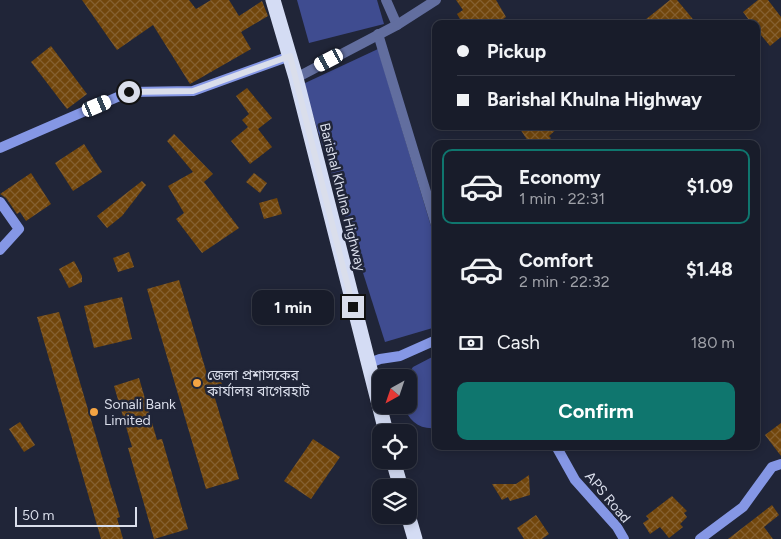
<!DOCTYPE html>
<html lang="en">
<head>
<meta charset="utf-8">
<style>
	body { margin:0; font-family:Figtree,"Noto Sans Bengali",sans-serif; background:#212532; color:#f1f3f6; height:100vh; display:flex; flex-direction:column; font-size:19px; white-space:nowrap }
	* { box-sizing:border-box; margin:0 }
	p { font-size:16px; color:#9fa1a8 }
	.icon { flex:none; width:28px; height:28px; fill:none; stroke:currentColor; stroke-width:2; stroke-linecap:round; stroke-linejoin:round }
	.map { position:relative; flex:1; overflow:hidden }
	.side { position:absolute; left:432px; top:140px; width:328px; height:310px; display:flex; flex-direction:column; background:#181c2a; border-radius:10px; box-shadow:0 2px 8px #0003,0 0 0 1px #363a47 }
	.side>* { flex:none }
	.top-card { position:absolute; left:432px; top:20px; width:328px; height:110px; border-radius:10px; box-shadow:0 2px 8px #0003,0 0 0 1px #363a47; display:grid; align-content:center; height:110px; padding:0 25px; background:#181c2a }
	.needle { width:32px; rotate:220deg }
	.buttons { position:absolute; left:372px; top:369px; display:grid; gap:10px }
	.buttons a { display:grid; place-items:center; width:45px; height:45px; border-radius:10px; background:#181c2a; box-shadow:0 2px 8px #0003,0 0 0 1px #363a47; font-size:25px }
	.scale { position:absolute; left:15px; bottom:12px; width:122px; box-sizing:border-box; padding-left:5px; border:2px solid #dadeeb; border-top:0; font-size:14px; line-height:18px; white-space:nowrap; color:#dadeeb; -webkit-text-stroke:4px #202538; paint-order:stroke }
	.end { position:absolute; width:22px; height:22px; margin:-11px; border:6px solid #dadeeb; background:#111; box-shadow:0 0 0 2px #111 }
	.from { border-radius:50% }
	.bubble { position:absolute; height:35px; border-radius:10px; background:#181c2a; box-shadow:0 2px 8px #0003,0 0 0 1px #363a47; font-size:16px; font-weight:700; line-height:35px; text-align:center }
	.car { position:absolute; width:15px; height:30px; margin:-15px -8px; border-radius:6px; box-shadow:0 0 4px 1px #0007; background:linear-gradient(#fff 24%,#345 0 40%,#fff 0 76%,#345 0 86%,#fff 0) }
	.top-card b { display:flex; align-items:center; gap:18px; height:48px; font-size:19px }
	.top-card b+b { border-top:1px solid #363a47 }
	.top-card i { width:12px; height:12px; background:#f1f3f6 }
	ul { padding:9px 0 0; list-style:none }
	li { display:flex; align-items:center; gap:15px; height:75px; margin:0 10px 8px; padding:0 15px; border:2px solid transparent; border-radius:10px }
	li div { flex:1 }
	li b { display:block; font-size:19px }
	li em { font-style:normal; font-weight:700 }
	li.current { border-color:#0f766e }
	li>.icon { width:45px; height:45px; stroke-width:1.5 }
	.pay { display:flex; align-items:center; gap:12px; height:55px; padding:0 25px; font-size:19px }
	.pay p { margin-inline-start:auto }
	.button { display:flex; gap:10px; margin-top:auto; padding:10px 25px }
	.button a { flex:1; height:58px; border-radius:10px; background:#0f766e; color:#fff; font-size:20px; font-weight:700; line-height:58px; text-align:center }
	.map>svg:first-child { display:block }
	.water { fill:#3f4c90 }
	.building { fill:url(#building-cross-hatch) }
	.lines { fill:none; stroke-linecap:round; stroke-linejoin:round }
	.street { stroke:#626e9f; stroke-width:10 }
	.secondary { stroke:#8597e5; stroke-width:10 }
	.highway { stroke:#d4dcf4; stroke-width:15 }
	.route { stroke:#dadeeb; stroke-width:6 }
	.poi-dot { fill:#f4a443; stroke:#202538; stroke-width:2 }
	.labels { text-anchor:middle; stroke-width:5; stroke-linejoin:round; paint-order:stroke }
	.street-label { font-size:14px; fill:#dadeeb; stroke:#202538 }
	.poi-label { font-size:14px; fill:#dadeeb; stroke:#202538; text-anchor:start }
</style>
</head>
<body>
<div class="map">
<svg width="781" height="539" viewBox="0 0 781 539">
	<defs>
		<pattern id="building-cross-hatch" width="8" height="8" patternUnits="userSpaceOnUse" patternTransform="scale(1.25)"><rect width="8" height="8" fill="#71460c"/><path d="M0 0l8 8M0 8l8-8" fill="none" stroke="#856030"/></pattern>
	</defs>
	<rect width="100%" height="100%" fill="#202538"/>
	<g class="water">
		<polygon points="297,0 377,0 384,24 309,43"/>
		<polygon points="378,49 436,243 436,327 385,342 303,84"/>
		<path d="M 436,355 L 436,428 C 420,430 408,421 404,405 L 409,405 L 409,378 L 406,377 L 413,367 Z"/>
	</g>
	<g class="building">
		<polygon points="82,0 189,0 196,9 211,0 229,0 239,16 262,1 268,16 241,32 251,49 190,84 153,25 117,50"/>
		<polygon points="456,0 496,0 506,17 496,24 463,24 457,14 463,10"/>
		<polygon points="670,0 677,0 697,24 640,24"/>
		<polygon points="758,0 768,0 781,17 781,37 770,46 756,29 756,24 752,24 743,12"/>
		<polygon points="51,46 87,94 67,109 31,62"/>
		<polygon points="247,88 272,118 258,129 272,147 250,164 231,141 248,127 242,120 249,114 236,96"/>
		<polygon points="518,126 560,126 549,136 551,138 545,144 530,144"/>
		<polygon points="174,134 213,174 204,182 239,228 202,253 176,219 184,213 168,186 193,172 167,141"/>
		<polygon points="84,144 102,172 73,191 55,163"/>
		<polygon points="31,173 51,204 26,221 20,212 17,214 6,198 0,194"/>
		<polygon points="254,173 267,183 260,193 246,182"/>
		<polygon points="142,181 146,185 122,216 107,228 97,216"/>
		<polygon points="277,198 282,214 264,219 259,203"/>
		<polygon points="129,252 134,267 118,272 113,258"/>
		<polygon points="74,261 82,276 82,282 69,288 59,269"/>
		<polygon points="179,280 209,381 220,377 224,392 214,395 239,479 206,489 147,289"/>
		<polygon points="122,297 132,339 94,348 84,306"/>
		<polygon points="59,312 120,517 117,518 123,539 101,539 37,317"/>
		<polygon points="139,378 157,440 162,439 188,529 154,539 128,448 132,447 114,386"/>
		<polygon points="20,422 35,445 24,452 9,429"/>
		<polygon points="781,423 781,456 765,435"/>
		<polygon points="313,439 340,457 311,499 284,481"/>
		<polygon points="529,475 530,495 510,501 508,497 502,500 492,484 516,484"/>
		<polygon points="672,496 687,511 684,513 687,517 680,524 683,527 669,538 660,527 650,534 643,523 649,519 646,516"/>
		<polygon points="772,505 779,515 764,527 773,539 728,539"/>
		<polygon points="536,515 549,534 542,539 524,539 517,528"/>
	</g>
	<g class="lines">
		<g class="street">
			<polyline points="386,0 397,25"/>
			<polyline points="378,34 436,225"/>
			<polyline points="296,78 397,25 436,0"/>
		</g>
		<g class="secondary">
			<polyline points="0,148 129,92 193,91 290,56"/>
			<polyline points="0,202 19,229 0,250"/>
			<polyline points="367,364 380,359 400,356 436,340"/>
			<polyline points="556,446 575,480 617,527 624,539"/>
			<polyline points="700,539 743,507 772,467 781,464"/>
		</g>
		<g class="highway">
			<polyline points="273,0 296,78 386,432"/>
			<polyline points="393,460 401,488"/>
			<polyline points="408,515 415,539"/>
		</g>
	</g>
	<g class="lines">
		<polyline class="route" points="129,92 193,91 290,56 353,307"/>
	</g>
	<g class="poi-dot">
		<circle cx="197" cy="383" r="5"/>
		<circle cx="94" cy="412" r="5"/>
	</g>
	<g class="labels">
		<g class="street-label">
			<text transform="translate(343 197) rotate(76)" y="5">Barishal Khulna Highway</text>
			<text transform="translate(608 497) rotate(50)" y="5">APS Road</text>
		</g>
		<g class="poi-label">
			<text x="207" y="380">জেলা প্রশাসকের<tspan x="207" dy="16">কার্যালয় বাগেরহাট</tspan></text>
			<text x="104" y="409">Sonali Bank<tspan x="104" dy="16">Limited</tspan></text>
		</g>
	</g>
</svg>
<div class="buttons">
<a><svg class="needle" viewBox="-14 -14 28 28"><path d="M0-13l5 13h-10z" fill="#e53935"/><path d="M0 13l5-13h-10z" fill="#9fa1a8"/></svg></a>
<a><svg class="icon" aria-label="locate" viewBox="0 0 24 24"><circle cx="12" cy="12" r="6"/><path d="M12 2v4M12 18v4M2 12h4M18 12h4"/></svg></a>
<a><svg class="icon" aria-label="layers" viewBox="0 0 24 24"><path d="M12 4l9 5-9 5-9-5zM3 14l9 5 9-5"/></svg></a>
</div>
<div class="scale">50 m</div>
<i class="end from" style="left:129px;top:92px"></i>
<i class="end" style="left:353px;top:307px"></i>
<div class="bubble" style="left:252px;top:290px;width:82px">1 min</div>
<i class="car" style="left:329px;top:60px;rotate:242deg"></i>
<i class="car" style="left:97px;top:106px;rotate:67deg"></i>
<div class="top-card">
<b><i class="from"></i>Pickup</b>
<b><i></i>Barishal Khulna Highway</b>
</div>
<section class="side">
<ul>
<li class="current"><svg class="icon" aria-label="car" viewBox="0 0 24 24"><path d="M5 17H2v-5l4-1 3-4h7l3 4 3 1v5h-3M9 17h6M6 11h13"/><circle cx="7" cy="17" r="2"/><circle cx="17" cy="17" r="2"/></svg><div><b>Economy</b><p>1 min · 22:31</p></div><em>$1.09</em></li>
<li><svg class="icon" aria-label="car" viewBox="0 0 24 24"><path d="M5 17H2v-5l4-1 3-4h7l3 4 3 1v5h-3M9 17h6M6 11h13"/><circle cx="7" cy="17" r="2"/><circle cx="17" cy="17" r="2"/></svg><div><b>Comfort</b><p>2 min · 22:32</p></div><em>$1.48</em></li>
</ul>
<div class="pay"><svg class="icon" aria-label="cash" viewBox="0 0 24 24"><path d="M3 7h18v10H3z"/><circle cx="12" cy="12" r="2"/></svg>Cash<p>180 m</p></div>
<div class="button"><a>Confirm</a></div>
</section>
</div>
</body>
</html>
